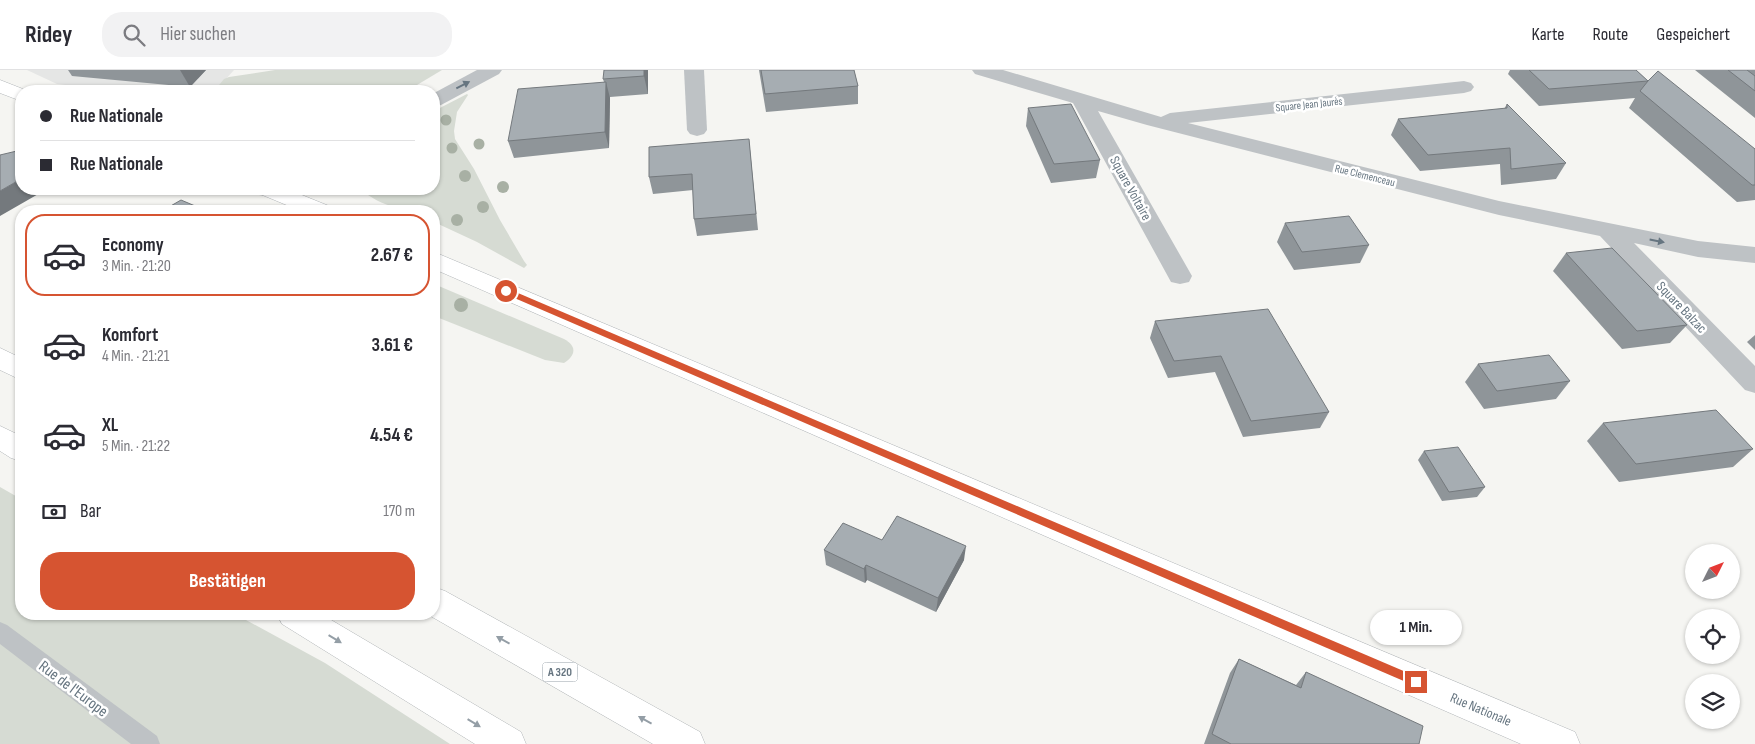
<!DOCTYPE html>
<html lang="de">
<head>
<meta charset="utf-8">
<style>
	body { margin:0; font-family:"Sofia Sans Condensed",sans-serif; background:#f2f2f3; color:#2b2b33; height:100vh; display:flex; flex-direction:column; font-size:19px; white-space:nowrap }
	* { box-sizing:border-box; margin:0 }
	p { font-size:16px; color:#7c7c81 }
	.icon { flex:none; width:28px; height:28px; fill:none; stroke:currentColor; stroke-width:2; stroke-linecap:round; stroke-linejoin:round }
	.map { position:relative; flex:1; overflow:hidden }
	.drawer { position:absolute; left:15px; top:135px; width:425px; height:415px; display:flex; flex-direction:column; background:#fff; border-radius:20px; box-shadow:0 1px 4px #0004 }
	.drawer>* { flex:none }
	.hud { position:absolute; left:15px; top:15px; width:425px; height:110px; border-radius:20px; box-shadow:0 1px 4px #0004; display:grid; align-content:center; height:110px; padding:0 25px; background:#fff }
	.needle { width:32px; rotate:48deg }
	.fabs { position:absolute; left:1685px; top:474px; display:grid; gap:10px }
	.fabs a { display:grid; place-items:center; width:55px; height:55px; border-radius:50%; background:#fff; box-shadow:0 1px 4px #0004; font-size:25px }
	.end { position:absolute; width:22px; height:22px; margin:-11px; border:6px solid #d65431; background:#fff; box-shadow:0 0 0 2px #fff }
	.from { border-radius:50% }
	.bubble { position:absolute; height:35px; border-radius:18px; background:#fff; box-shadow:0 1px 4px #0004; font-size:16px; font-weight:700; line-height:35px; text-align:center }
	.hud b { display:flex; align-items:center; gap:18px; height:48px; font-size:19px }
	.hud b+b { border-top:1px solid #e1e1e2 }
	.hud i { width:12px; height:12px; background:#2b2b33 }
	ul { padding:9px 0 0; list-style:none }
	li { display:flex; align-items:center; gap:15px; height:82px; margin:0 10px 8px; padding:0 15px; border:2px solid transparent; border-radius:20px }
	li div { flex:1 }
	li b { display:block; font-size:19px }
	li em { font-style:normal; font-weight:700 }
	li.current { border-color:#d65431 }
	li>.icon { width:45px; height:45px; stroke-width:1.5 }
	.pay { display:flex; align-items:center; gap:12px; height:55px; padding:0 25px; font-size:19px }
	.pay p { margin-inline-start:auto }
	.primary-button { display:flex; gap:10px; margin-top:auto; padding:10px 25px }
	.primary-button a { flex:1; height:58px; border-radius:20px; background:#d65431; color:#fff; font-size:20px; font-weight:700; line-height:58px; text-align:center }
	header { display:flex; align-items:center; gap:30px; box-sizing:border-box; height:70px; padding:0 25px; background:#fff; border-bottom:1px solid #e1e1e2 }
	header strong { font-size:24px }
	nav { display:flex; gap:28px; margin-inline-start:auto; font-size:18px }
	.search { width:350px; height:45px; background:#f2f2f3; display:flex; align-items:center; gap:12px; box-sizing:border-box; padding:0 18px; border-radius:20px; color:#7c7c81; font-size:19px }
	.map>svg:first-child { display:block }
	.built { fill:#e5e6e5 }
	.green { fill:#d6dbd3 }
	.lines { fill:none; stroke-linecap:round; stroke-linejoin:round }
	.primary-casing { stroke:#b2b6b9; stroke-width:1 }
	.motorway-casing { stroke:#b1b5b7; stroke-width:1 }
	.service { fill:#bec2c5; fill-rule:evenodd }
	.minor { fill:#bec2c5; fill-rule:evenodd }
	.primary { fill:#fff; fill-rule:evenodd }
	.motorway { fill:#fff; fill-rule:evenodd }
	.tree { fill:#a8b0a4 }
	.wall { fill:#8f9599 }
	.shaded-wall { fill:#74797d }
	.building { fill:#a6adb2; stroke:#74797d }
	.oneway { fill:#667580 }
	.oneway2 { fill:#949ea6 }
	.route { fill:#d65431 }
	.labels { text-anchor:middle; stroke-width:5; stroke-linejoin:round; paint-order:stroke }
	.far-street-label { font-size:11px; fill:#667580; stroke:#fff }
	.shield { fill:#fff; stroke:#949ea6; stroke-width:1 }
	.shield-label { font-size:12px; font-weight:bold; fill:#667580 }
	.street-label { font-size:14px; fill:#667580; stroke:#fff }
	.near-street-label { font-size:16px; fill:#667580; stroke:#fff }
</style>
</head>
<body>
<header>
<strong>Ridey</strong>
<div class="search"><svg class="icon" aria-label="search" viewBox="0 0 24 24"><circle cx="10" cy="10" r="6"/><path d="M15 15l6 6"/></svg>Hier suchen</div>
<nav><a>Karte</a><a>Route</a><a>Gespeichert</a></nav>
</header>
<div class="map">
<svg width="1755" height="674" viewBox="0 0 1755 674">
	<rect width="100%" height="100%" fill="#f5f5f2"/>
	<polygon class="built" points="27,0 234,0 215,21 114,21 57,14"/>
	<g class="green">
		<polygon points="275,0 442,0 407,21 214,21 224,9 229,7"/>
		<path d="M 467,24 L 468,25 L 457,42 L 454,61 L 455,69 L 474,99 L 500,150 L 524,191 L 527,195 L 524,198 L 477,172 L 434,152 L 434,141 C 407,141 381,138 361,119 L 434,119 L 434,41 Z"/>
		<path d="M 434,214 L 564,269 C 577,276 576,285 564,293 L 545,290 L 434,246 Z"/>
		<polygon points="0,417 21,429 21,544 235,544 325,593 450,674 0,674"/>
	</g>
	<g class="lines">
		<defs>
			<g id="primary">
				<polygon points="0,10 28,21 21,21 21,31 0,23"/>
				<polygon points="257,119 287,119 329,136 332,141 301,141 260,124"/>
				<polygon points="434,182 1575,662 1580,674 1521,674 434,199"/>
			</g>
			<g id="motorway">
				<polygon points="0,278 21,288 21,310 0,300"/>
				<polygon points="0,356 21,366 21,391 11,388 0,381"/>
				<polygon points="434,517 445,521 700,662 705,674 653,674 427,544 434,544"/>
				<polygon points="277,544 321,544 521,662 526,674 475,674 282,554"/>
			</g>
		</defs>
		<use href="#primary" class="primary-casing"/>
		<use href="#motorway" class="motorway-casing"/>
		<g class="service">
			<path d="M 243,119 L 280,119 L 281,121 L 279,124 C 269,127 255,125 245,122 Z"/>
			<polygon points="0,552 7,555 157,666 160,674 131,674 0,574"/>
		</g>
		<g class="minor">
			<polygon points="477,0 502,0 499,4 441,35 434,37 434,23"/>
			<polygon points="684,0 704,0 707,60 704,64 697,66 690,64 687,60"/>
			<polygon points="972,0 1003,0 1161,47 1170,43 1464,11 1471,13 1474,17 1471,21 1464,23 1188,53 1499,131 1698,171 1755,177 1755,193 1698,187 1634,173 1755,296 1755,323 1745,320 1600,166 1499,145 1147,55 1098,41 1192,206 1189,212 1180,214 1171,212 1073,33 975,4"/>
		</g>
		<use href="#primary" class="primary"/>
		<use href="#motorway" class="motorway"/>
	</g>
	<g class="tree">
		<circle cx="446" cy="50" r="5.5"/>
		<circle cx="479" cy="74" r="5.5"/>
		<circle cx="452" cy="78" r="5.5"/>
		<circle cx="465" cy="106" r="6"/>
		<circle cx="503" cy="117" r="6"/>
		<circle cx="483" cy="137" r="6"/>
		<circle cx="457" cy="150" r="6"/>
		<circle cx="461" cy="235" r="7"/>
	</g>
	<g class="wall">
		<polygon points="68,0 206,0 190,17 72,6"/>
		<polygon points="648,0 648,24 610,27 609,78 514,88 508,71 604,12 603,9"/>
		<polygon points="759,0 854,0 858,16 858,34 766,42"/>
		<polygon points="1510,0 1636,0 1648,11 1755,79 1755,130 1737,132 1629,38 1635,28 1539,36 1508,4"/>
		<polygon points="1695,0 1755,0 1755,48"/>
		<polygon points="1507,34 1566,93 1556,109 1501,115 1500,94 1420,101 1391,65 1398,49 1504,39"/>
		<polygon points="1028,38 1100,90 1096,108 1051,113 1026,56"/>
		<polygon points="749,69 758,160 697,166 694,149 693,120 653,124 649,107"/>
		<polygon points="1285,153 1369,175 1360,193 1294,200 1277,172"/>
		<polygon points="1566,183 1687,255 1670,273 1622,279 1553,201"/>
		<polygon points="1155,251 1329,342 1320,358 1243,367 1215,302 1168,308 1150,268"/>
		<polygon points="1755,265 1755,280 1747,272"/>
		<polygon points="1478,294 1570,311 1556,329 1484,339 1465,312"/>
		<polygon points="1603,353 1753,379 1733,397 1619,412 1587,371"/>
		<polygon points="1424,381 1485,417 1477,427 1442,431 1418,390"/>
		<polygon points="882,470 964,490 936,542 867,510 865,513 826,495 824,480"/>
		<polygon points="1239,589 1296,615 1306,602 1419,674 1204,674 1230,603"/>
	</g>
	<g class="shaded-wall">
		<polygon points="180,0 206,0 190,17"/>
		<polygon points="644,0 648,0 648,24 644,6"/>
		<polygon points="606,12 610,28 609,78 605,62"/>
		<polygon points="21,109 21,119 47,119 0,146 0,121"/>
		<polygon points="966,476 964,490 936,542 938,528"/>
		<polygon points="866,495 867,510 865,513 864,499"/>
	</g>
	<g class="building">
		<polygon points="604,0 644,0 644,6 603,9"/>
		<polygon points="761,0 854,0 858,16 765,24"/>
		<polygon points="1529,0 1636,0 1648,11 1658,1 1755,79 1755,115 1752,115 1640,21 1648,11 1549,19"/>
		<polygon points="1728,0 1747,0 1755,6 1755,21"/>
		<polygon points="606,12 605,62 508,71 518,19"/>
		<polygon points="1071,34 1100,90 1054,94 1028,38"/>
		<polygon points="1507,34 1566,93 1511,99 1510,78 1428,85 1398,49 1507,38"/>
		<polygon points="749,69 756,144 694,149 692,104 649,107 649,77"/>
		<polygon points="21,80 21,109 0,121 0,85"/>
		<polygon points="181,130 207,141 162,141"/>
		<polygon points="1349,146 1369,175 1302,182 1285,153"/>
		<polygon points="1612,178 1687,255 1637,261 1566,183"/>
		<polygon points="1268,239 1329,342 1251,351 1221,286 1174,291 1155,251"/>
		<polygon points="1549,285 1570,311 1497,321 1478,294"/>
		<polygon points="1716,340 1753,379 1636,394 1603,353"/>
		<polygon points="1458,377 1485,417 1449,422 1424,381"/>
		<polygon points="897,446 966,476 938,528 866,495 864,499 824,480 843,453 882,470"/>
		<polygon points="1239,589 1301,618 1306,602 1423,656 1419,674 1231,674 1212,664"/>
	</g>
	<defs><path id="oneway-solid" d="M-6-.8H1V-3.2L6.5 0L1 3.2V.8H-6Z" transform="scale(1.25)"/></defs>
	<g class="oneway">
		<use href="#oneway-solid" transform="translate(463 15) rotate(-27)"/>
		<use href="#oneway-solid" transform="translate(1657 171) rotate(11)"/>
	</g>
	<g class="oneway2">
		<use href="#oneway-solid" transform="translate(335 569) rotate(31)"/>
		<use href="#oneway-solid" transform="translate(503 570) rotate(-151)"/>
		<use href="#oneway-solid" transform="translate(645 650) rotate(-151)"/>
		<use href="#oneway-solid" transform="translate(474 653) rotate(31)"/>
	</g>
	<polygon class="route" points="506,218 1420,608 1422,612 1420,615 1413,615 503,223 502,221"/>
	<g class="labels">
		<g class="far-street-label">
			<text transform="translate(1309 34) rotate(-6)" y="4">Square Jean Jaurès</text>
			<text transform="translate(1365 105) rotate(14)" y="4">Rue Clemenceau</text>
		</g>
		<rect class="shield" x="542.5" y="592.5" width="35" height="19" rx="4"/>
		<g class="shield-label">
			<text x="560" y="606">A 320</text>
		</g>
		<g class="street-label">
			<text transform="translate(1131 118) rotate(61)" y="5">Square Voltaire</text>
			<text transform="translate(1682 237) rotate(46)" y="5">Square Balzac</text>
			<text transform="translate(1481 639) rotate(23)" y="5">Rue Nationale</text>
		</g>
		<g class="near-street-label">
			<text transform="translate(74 618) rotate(37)" y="6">Rue de l'Europe</text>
		</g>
	</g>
</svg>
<div class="fabs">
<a><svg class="needle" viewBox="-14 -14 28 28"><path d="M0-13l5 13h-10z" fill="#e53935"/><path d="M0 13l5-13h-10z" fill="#7c7c81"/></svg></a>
<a><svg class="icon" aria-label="locate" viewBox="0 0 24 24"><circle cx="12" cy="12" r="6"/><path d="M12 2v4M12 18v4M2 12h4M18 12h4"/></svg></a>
<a><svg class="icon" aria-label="layers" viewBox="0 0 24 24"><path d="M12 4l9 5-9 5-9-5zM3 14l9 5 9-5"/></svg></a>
</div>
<i class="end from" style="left:506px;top:221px"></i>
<i class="end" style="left:1416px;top:612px"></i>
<div class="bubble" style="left:1370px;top:540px;width:92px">1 Min.</div>
<div class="hud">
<b><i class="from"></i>Rue Nationale</b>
<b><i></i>Rue Nationale</b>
</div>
<section class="drawer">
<ul>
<li class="current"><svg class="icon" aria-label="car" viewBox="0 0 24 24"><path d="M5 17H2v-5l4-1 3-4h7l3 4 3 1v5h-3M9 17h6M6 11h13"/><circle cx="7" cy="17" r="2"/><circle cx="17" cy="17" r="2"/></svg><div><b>Economy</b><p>3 Min. · 21:20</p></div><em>2.67 €</em></li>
<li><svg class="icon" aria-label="car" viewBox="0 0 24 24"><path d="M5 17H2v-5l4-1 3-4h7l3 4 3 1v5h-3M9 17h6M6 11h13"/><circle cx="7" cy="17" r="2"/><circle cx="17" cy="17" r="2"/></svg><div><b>Komfort</b><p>4 Min. · 21:21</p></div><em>3.61 €</em></li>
<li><svg class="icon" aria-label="car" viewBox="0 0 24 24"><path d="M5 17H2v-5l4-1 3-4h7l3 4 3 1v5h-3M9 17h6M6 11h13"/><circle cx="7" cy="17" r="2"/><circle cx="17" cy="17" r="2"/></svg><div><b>XL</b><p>5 Min. · 21:22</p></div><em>4.54 €</em></li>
</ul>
<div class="pay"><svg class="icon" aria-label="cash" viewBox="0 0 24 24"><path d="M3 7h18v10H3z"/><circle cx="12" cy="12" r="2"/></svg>Bar<p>170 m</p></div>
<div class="primary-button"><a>Bestätigen</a></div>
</section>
</div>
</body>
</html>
